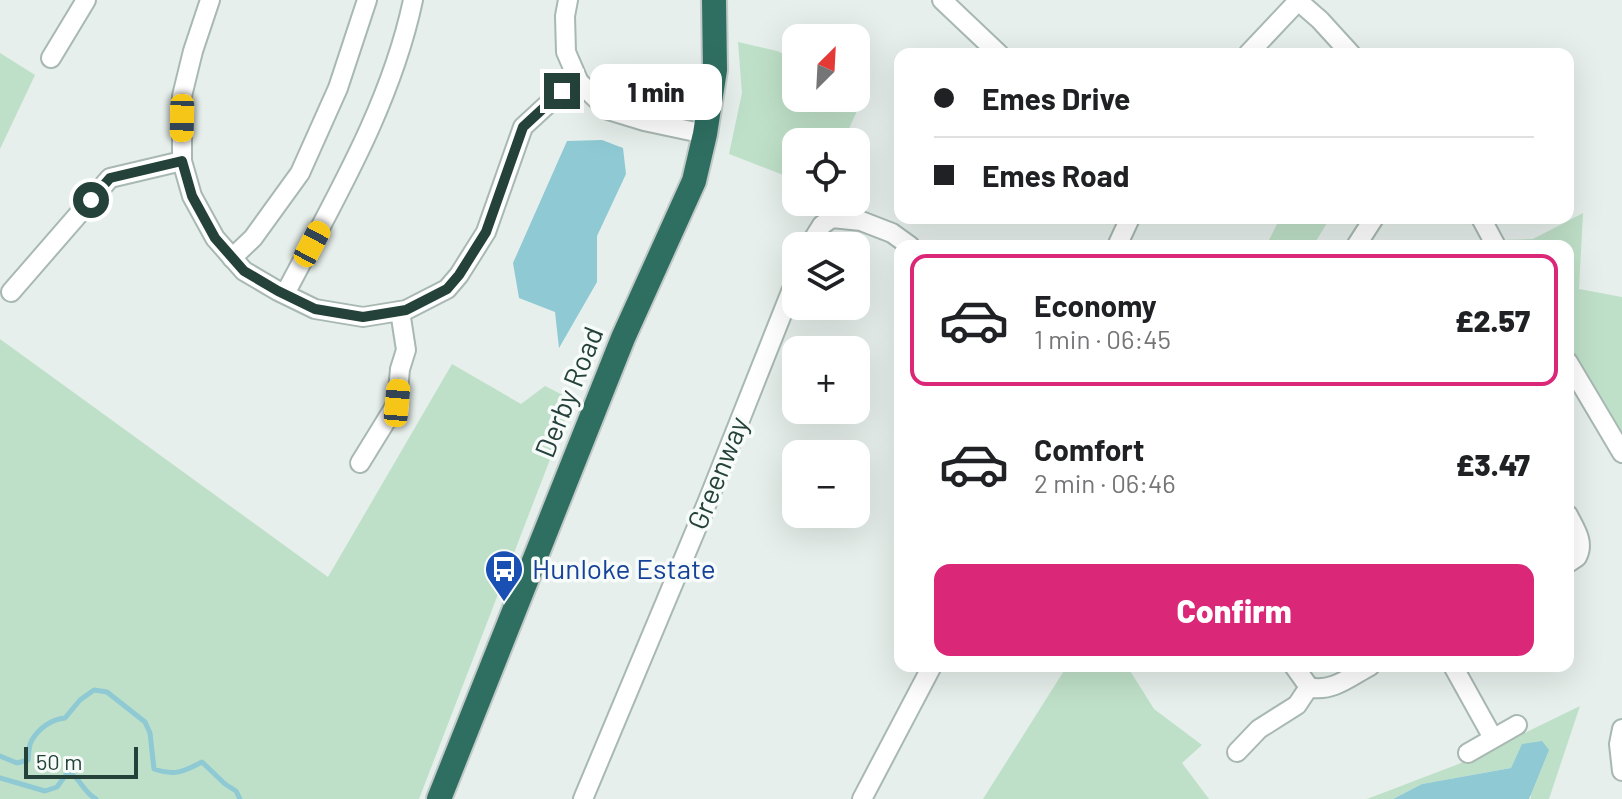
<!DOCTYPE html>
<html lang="en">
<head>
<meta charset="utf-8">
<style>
	body { margin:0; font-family:Barlow,sans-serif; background:#f6f6f6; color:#202124; height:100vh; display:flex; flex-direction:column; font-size:30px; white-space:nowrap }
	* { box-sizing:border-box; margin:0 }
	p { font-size:26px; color:#757577 }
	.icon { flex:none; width:44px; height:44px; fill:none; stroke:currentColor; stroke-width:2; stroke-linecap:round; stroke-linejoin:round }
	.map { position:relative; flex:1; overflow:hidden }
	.sheet { position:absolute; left:894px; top:240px; width:680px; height:432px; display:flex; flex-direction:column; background:#fff; border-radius:16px; box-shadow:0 8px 32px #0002 }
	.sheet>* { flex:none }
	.guide { position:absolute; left:894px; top:48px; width:680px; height:176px; border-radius:16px; box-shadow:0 8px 32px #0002; display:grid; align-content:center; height:176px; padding:0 40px; background:#fff }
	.needle { width:52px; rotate:24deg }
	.controls { position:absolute; left:782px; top:24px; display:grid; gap:16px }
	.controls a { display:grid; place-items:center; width:88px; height:88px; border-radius:16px; background:#fff; box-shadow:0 8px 32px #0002; font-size:40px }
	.scale { position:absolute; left:24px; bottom:20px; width:114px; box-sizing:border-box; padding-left:8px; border:4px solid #24423a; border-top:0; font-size:22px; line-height:28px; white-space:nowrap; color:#24423a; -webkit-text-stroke:6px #f7fbf9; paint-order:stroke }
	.end { position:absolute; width:36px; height:36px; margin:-18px; border:10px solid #24423a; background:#fff; box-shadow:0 0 0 4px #fff }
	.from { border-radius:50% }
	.bubble { position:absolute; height:56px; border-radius:16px; background:#fff; box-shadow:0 8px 32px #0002; font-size:26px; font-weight:800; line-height:56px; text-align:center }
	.car { position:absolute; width:24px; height:48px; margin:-24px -12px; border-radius:10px; box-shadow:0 0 6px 2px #0007; background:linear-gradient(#f5c518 24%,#345 0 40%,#f5c518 0 76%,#345 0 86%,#f5c518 0) }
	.guide b { display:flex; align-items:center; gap:28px; height:76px; font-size:30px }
	.guide b+b { border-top:2px solid #e0e0e0 }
	.guide i { width:20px; height:20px; background:#202124 }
	ul { padding:14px 0 0; list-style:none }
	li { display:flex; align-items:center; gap:24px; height:132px; margin:0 16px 12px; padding:0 24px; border:4px solid transparent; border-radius:16px }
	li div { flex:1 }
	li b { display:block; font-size:30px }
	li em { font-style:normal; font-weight:800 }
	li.current { border-color:#db2777 }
	li>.icon { width:72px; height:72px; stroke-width:1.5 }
	.action { display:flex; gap:16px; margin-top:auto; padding:16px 40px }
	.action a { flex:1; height:92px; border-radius:16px; background:#db2777; color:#fff; font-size:32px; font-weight:800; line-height:92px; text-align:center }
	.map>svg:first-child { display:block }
	.green { fill:#bfe0c8 }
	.water { fill:#8ec9d4 }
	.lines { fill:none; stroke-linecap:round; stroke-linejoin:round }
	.stream { stroke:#8ec9d4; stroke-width:5 }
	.minor-casing { stroke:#a8b8b2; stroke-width:22 }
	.highway-casing { stroke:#c2cac8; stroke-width:28 }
	.minor { stroke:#fff; stroke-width:18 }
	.highway { stroke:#2f6f62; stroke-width:24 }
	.route { stroke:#24423a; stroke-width:10 }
	.labels { text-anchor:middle; stroke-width:7; stroke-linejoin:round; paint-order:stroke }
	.street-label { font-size:28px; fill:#24423a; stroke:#f7fbf9 }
	.transit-label { font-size:28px; fill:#164399; stroke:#f7fbf9; text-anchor:start }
</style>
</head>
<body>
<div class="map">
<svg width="1622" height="799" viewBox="0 0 1622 799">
	<rect width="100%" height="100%" fill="#e6efeb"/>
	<g class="green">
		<polygon points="738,42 777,51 796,59 796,98 856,98 856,86 866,91 843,142 796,142 796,180 729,154 742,93"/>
		<polygon points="0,53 35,75 0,149"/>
		<polygon points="1583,213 1579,289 1622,297 1622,436 1607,414 1568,351 1568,246 1504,246 1501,240 1533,239"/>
		<polygon points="1280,218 1330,218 1313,246 1266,246"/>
		<polygon points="0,339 328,577 452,364 521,404 545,386 573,400 419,799 0,799"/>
		<polygon points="1067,666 1127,666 1154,709 1202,745 1182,763 1209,799 983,799"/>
		<polygon points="1580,706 1549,799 1529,799 1531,798 1522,745 1511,768 1422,784 1393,799 1367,799 1469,760"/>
	</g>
	<g class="water">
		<polygon points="602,140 623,148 626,174 597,236 597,282 559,348 555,312 519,298 513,263 567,141"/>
		<polygon points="1542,741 1549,750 1529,799 1393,799 1422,784 1511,768 1522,744"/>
	</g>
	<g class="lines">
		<g class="stream">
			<path d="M 0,756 L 17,763 L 28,760 C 29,754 28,746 32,740 C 39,728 52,719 65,718 L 80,700 L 94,690 L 107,692 L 145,722 L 150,733 L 154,769 C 175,776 183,772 202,762 L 225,784 L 236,791 L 240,799"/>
			<path d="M 0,778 L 45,791 L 57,787 L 68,772 C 81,778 82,791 96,799"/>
		</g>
		<defs>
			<g id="minor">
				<polyline points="210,0 193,51 182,96 182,161 192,196 215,238 244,271 278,291 315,309 363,317 406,310 447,289 459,275 486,232 523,127 562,91 579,82"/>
				<polyline points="568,0 565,16 566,52 579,82 608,110 644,121 705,134"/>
				<polyline points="942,0 999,54"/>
				<polyline points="1297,0 1320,20 1351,54"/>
				<polyline points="1248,54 1298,1"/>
				<polyline points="51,58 86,0"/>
				<polyline points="1481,218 1496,246"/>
				<polyline points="809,246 822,225 832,218 861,221 892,233 910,246"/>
				<polyline points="1117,246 1130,218"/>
				<polyline points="1356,246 1374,218"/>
				<polyline points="232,258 253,238 300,173 338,88 367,0"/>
				<polyline points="11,292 110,178 182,161"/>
				<path d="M 285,294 C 334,200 391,105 413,0"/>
				<polyline points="1568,362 1622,453"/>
				<polyline points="360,463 397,403 400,369 406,350 400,311"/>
				<path d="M 1568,515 C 1575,529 1585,542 1577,557 L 1568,563"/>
				<polyline points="1294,666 1309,687"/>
				<polyline points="1453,666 1493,738"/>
				<polyline points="1622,729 1619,744 1622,771"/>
				<path d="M 1237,752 L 1259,729 L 1297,705 L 1309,687 C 1332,693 1351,676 1370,666"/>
				<polyline points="1468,753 1517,725"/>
				<polyline points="583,799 707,503 796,279"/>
				<polyline points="862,799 932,666"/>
			</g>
			<polyline id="highway" points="439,799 623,338 694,181 705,134 715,70 714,0"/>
		</defs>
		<use href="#minor" class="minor-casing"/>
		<use href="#highway" class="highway-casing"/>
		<use href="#minor" class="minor"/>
		<use href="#highway" class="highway"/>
	</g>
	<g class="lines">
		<polyline class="route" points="91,200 110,178 182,161 192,196 215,238 244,271 278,291 315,309 363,317 406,310 447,289 459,275 486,232 523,127 562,91"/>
	</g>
	<defs>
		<symbol id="bus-pin" viewBox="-11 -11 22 30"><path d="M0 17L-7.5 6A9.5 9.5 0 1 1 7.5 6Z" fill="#1a4fb4" stroke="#f7fbf9"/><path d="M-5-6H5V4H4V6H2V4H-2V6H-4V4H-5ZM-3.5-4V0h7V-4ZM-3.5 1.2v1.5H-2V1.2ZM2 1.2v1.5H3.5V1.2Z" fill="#fff"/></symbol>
	</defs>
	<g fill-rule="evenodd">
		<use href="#bus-pin" x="482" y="547" width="44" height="60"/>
	</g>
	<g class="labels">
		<g class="street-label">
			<text transform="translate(569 392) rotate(-68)" y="10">Derby Road</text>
			<text transform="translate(718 473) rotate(-68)" y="10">Greenway</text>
		</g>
		<g class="transit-label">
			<text x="532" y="579">Hunloke Estate</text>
		</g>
	</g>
</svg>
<div class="controls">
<a><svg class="needle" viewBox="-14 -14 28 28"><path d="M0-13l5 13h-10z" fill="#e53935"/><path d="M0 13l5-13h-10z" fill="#757577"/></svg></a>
<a><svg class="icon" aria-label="locate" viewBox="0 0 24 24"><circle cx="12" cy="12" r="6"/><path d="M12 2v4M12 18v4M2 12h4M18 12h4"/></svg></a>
<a><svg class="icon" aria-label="layers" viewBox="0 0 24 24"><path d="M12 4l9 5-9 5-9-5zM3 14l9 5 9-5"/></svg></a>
<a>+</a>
<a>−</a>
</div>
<div class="scale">50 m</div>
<i class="end from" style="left:91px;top:200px"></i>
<i class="end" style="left:562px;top:91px"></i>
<div class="bubble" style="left:590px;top:64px;width:132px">1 min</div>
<i class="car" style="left:182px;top:118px;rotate:181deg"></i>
<i class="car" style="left:312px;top:244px;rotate:28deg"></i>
<i class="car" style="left:397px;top:403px;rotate:5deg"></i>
<div class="guide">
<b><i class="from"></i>Emes Drive</b>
<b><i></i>Emes Road</b>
</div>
<section class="sheet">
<ul>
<li class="current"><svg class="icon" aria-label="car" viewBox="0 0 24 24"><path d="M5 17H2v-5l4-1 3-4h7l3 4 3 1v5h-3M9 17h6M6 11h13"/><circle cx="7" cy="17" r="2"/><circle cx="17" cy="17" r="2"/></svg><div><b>Economy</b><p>1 min · 06:45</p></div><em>£2.57</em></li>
<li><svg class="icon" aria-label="car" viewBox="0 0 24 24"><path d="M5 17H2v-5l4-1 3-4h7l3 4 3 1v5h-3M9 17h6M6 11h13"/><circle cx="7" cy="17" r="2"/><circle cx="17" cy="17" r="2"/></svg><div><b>Comfort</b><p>2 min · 06:46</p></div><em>£3.47</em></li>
</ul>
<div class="action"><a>Confirm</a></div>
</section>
</div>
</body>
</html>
